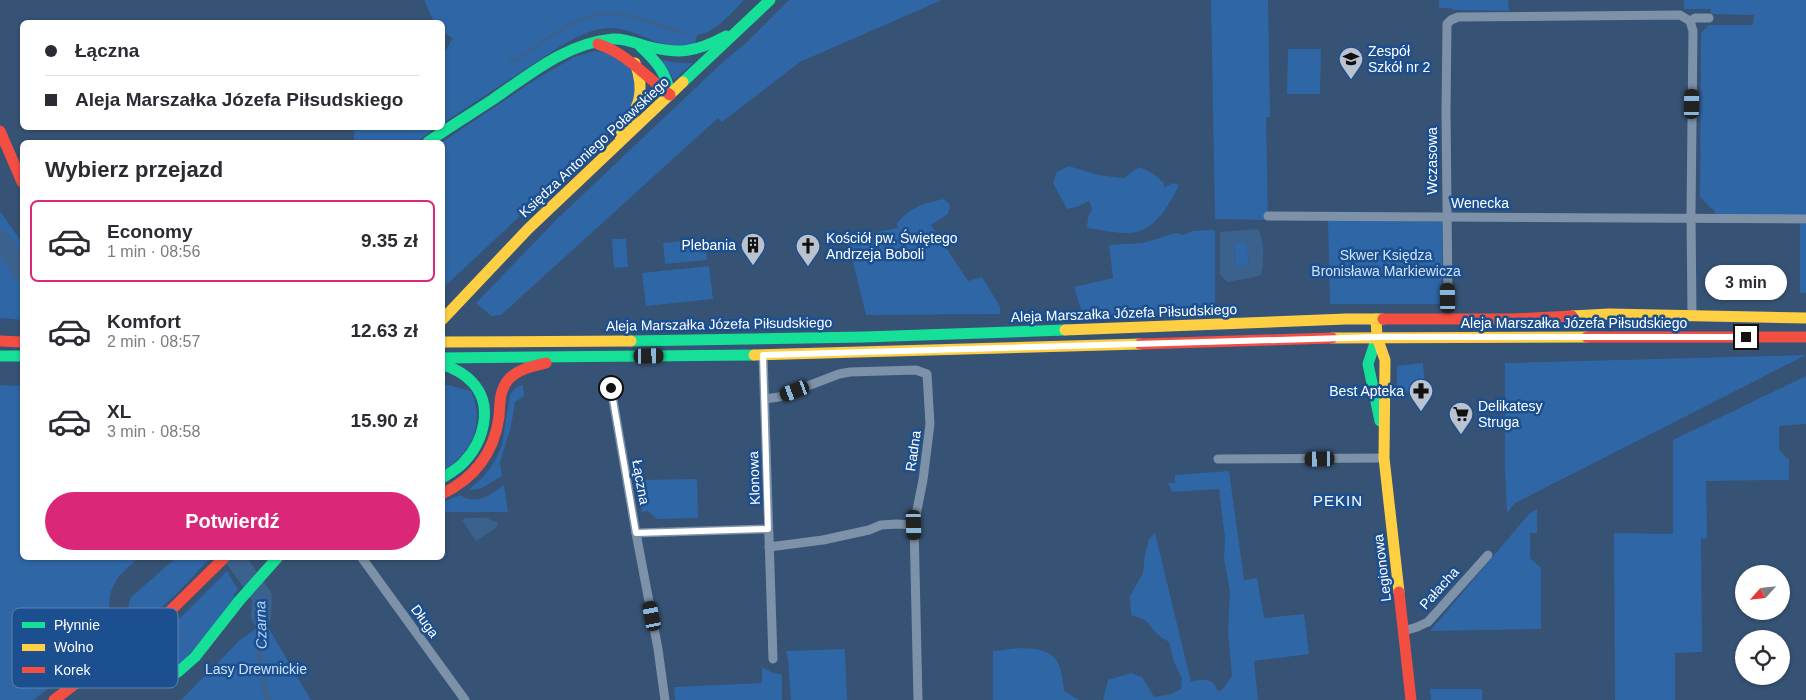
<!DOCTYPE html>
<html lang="pl">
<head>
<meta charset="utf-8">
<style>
	body { margin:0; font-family:Arial,sans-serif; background:#f7f7f7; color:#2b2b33; height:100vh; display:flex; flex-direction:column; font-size:19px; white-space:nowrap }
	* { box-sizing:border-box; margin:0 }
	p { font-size:16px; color:#7c7c81 }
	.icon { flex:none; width:28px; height:28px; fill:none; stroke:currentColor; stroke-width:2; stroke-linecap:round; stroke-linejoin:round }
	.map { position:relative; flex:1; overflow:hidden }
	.sheet { position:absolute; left:20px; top:140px; width:425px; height:420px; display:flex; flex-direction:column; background:#fff; border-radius:8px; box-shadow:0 1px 4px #0004 }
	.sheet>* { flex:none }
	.banner { position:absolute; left:20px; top:20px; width:425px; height:110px; border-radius:8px; box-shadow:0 1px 4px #0004; display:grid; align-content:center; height:110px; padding:0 25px; background:#fff }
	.needle { width:32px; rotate:243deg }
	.controls { position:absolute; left:1735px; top:565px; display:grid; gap:10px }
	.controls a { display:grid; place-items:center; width:55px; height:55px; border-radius:50%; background:#fff; box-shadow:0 1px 4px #0004; font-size:25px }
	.end { position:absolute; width:22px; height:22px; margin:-11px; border:6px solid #fff; background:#111; box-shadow:0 0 0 2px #111 }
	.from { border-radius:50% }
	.bubble { position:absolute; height:35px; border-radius:18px; background:#fff; box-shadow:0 1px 4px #0004; font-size:16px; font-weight:600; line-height:35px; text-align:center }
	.car { position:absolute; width:15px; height:30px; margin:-15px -8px; border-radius:6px; box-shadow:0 0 4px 1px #0007; background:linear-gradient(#222 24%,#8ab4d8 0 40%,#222 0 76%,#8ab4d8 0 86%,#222 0) }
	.banner b { display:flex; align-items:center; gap:18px; height:48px; font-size:19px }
	.banner b+b { border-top:1px solid #e1e1e2 }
	.banner i { width:12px; height:12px; background:#2b2b33 }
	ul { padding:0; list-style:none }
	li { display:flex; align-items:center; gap:15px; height:82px; margin:0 10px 8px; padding:0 15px; border:2px solid transparent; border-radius:8px }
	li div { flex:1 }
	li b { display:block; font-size:19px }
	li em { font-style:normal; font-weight:600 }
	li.active { border-color:#db2777 }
	li>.icon { width:45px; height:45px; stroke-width:1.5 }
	h2 { padding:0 25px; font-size:22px; line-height:60px }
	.primary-button { display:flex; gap:10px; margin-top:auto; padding:10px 25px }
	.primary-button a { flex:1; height:58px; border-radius:30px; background:#db2777; color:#fff; font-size:20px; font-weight:600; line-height:58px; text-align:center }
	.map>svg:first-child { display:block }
	.green { fill:#2f66a5 }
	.water { fill:#3b618d; fill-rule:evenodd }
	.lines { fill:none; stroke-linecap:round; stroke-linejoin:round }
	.stream { stroke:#3b618d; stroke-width:3 }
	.river { stroke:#3b618d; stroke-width:20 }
	.street { stroke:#7d92a8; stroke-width:9 }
	.fast { stroke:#16e098; stroke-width:11 }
	.slow { stroke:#ffcf43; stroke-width:11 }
	.jam { stroke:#f24e42; stroke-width:11 }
	.route { stroke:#fff; stroke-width:6 }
	.labels { text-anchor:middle; stroke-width:5; stroke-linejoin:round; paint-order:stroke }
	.poi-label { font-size:14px; fill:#fff; stroke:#1b4f8f; text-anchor:start }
	.street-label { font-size:14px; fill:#fff; stroke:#1b4f8f }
	.park-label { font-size:14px; fill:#cfe3fa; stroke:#1b4f8f }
	.neighbourhood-label { font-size:15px; letter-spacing:1px; fill:#fff; stroke:#1b4f8f }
	.water-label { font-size:15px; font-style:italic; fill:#b5d3f5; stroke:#1b4f8f }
	.key { fill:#1b4f8f; stroke:#5f84b1; stroke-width:1 }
	.key-label { font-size:14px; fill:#fff }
</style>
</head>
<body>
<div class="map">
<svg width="1806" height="700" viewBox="0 0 1806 700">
	<rect width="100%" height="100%" fill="#365274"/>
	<g class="green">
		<path d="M 424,0 L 744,0 C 731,13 716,33 697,35 L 695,44 C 662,54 643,30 612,28 C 595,27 579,36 564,44 L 443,123 L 443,55 L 453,38 L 443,33 L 442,22 L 434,22 Z"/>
		<polygon points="789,0 942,0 800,62 722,122 718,118 501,315 491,316 476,303 557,219 725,60 746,43"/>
		<polygon points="1211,0 1268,0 1270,117 1266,117 1268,220 1215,219"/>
		<polygon points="1439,0 1508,0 1509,11 1454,10 1450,8 1439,8"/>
		<polygon points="1684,0 1806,0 1806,215 1715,214 1714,209 1712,209 1700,197 1701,33 1709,25 1753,25 1754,15 1711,14 1711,9 1684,9"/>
		<polygon points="1288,49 1321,49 1320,94 1287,94"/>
		<path d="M 595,51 C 617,53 636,66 636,89 C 636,92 637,97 636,100 C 633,106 629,112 626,117 L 443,288 L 442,142 L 538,78 L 574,57 Z"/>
		<polygon points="661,60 678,63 693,63 674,80"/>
		<polygon points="356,128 436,128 416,142 354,142 354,131"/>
		<path d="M 1069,166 L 1098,175 L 1124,178 L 1139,167 C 1149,171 1156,175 1164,183 L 1164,187 L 1173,183 L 1179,185 C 1168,206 1154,235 1125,233 C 1112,233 1099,229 1087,228 L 1088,216 L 1092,210 L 1089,201 L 1077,207 L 1067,209 L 1053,183 L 1057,172 Z"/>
		<path d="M 944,199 L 950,205 L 948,214 L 931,225 L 968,281 L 982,277 L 1000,307 L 1000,314 L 866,315 L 847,238 L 898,228 L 897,223 C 911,207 924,203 944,199 Z"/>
		<polygon points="0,211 22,243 22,320 0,318"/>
		<polygon points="1328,220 1443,222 1442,304 1330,304"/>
		<rect x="1800" y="224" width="6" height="69"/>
		<polygon points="1215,230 1215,314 1083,315 1074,287 1113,278 1109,245 1143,243 1176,233 1183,235 1192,231"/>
		<polygon points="612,239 626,239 628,267 614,268"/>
		<polygon points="705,239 707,260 665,264 663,243"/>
		<polygon points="1245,242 1247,243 1249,264 1245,266 1236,267 1234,243"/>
		<polygon points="709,266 713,299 646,306 642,273"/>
		<polygon points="1806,355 1515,503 1507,513 1505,469 1505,363"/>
		<polygon points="1423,363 1425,387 1397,394 1397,366"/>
		<polygon points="1806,376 1806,424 1779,426 1779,450 1789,460 1789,480 1706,481 1707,538 1701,539 1702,652 1675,653 1675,700 1615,700 1614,533 1673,534 1673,440"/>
		<path d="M 443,384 L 471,391 C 486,423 471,454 443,471 Z"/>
		<polygon points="0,385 22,386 22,558 138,558 118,577 111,591 109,607 109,635 100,650 33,700 0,700"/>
		<path d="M 523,385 L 524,396 L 515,402 L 511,427 L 500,462 L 502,476 L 482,488 L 471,490 L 469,489 C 485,478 495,463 502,445 L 510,394 L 517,387 Z"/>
		<path d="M 1229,471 L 1244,580 L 1257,578 L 1264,618 L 1304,614 L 1309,654 L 1254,661 L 1258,700 L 1084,700 L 1103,700 L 1108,680 L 1131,673 L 1142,677 L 1154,697 L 1171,694 L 1181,689 L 1182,679 L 1174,662 L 1169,642 L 1159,636 L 1145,620 L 1131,615 L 1130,596 L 1143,573 L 1145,554 L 1149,539 L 1155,533 L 1191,682 C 1197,680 1208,678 1213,683 C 1215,685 1216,688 1217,690 L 1221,691 L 1232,676 L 1228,633 L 1230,592 L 1224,558 L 1225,538 L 1219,489 L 1172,492 L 1168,483 L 1175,483 L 1175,475 Z"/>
		<polygon points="697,479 698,518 657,519 648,511 642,512 636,480"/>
		<path d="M 504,485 L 508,512 L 443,512 L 443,502 L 460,495 C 477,506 490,495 504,485 Z"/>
		<polygon points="1537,509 1537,533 1530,533 1530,558 1541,568 1541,629 1430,631 1529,514"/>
		<path d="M 176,558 L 210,558 C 193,575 159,620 133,619 C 127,611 127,605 132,596 Z"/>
		<path d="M 227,571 L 238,590 L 233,595 L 236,598 L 187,657 C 173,670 153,682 143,657 L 145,650 L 150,642 L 179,619 Z"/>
		<polygon points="265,622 311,700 181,700 240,640"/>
		<path d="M 1021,648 C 1056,649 1061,659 1064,691 L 1079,700 L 993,700 L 993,651 Z"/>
		<polygon points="845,649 847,700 791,700 788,660 786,651"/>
		<polygon points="762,667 771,672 782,675 782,700 675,700 674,687 762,683"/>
		<polygon points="1430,689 1482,689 1482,700 1431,700"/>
	</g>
	<g class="water">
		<path d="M 1258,229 C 1265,241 1264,262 1261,275 L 1256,277 L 1227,282 L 1220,274 L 1220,232 ZM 1245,242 L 1247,243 L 1249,264 L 1245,266 L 1236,267 L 1234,243 Z"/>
		<polygon points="466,518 487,518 498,523 496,528 476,541 462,520"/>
		<path d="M 261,588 C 270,603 262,626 262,642 C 263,654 263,675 267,685 C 269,690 271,695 272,700 L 265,700 C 261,683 257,666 256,649 C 255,631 262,611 257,593 Z"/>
	</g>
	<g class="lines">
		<path class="stream" d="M 510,57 L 515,61 C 541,44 569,19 600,14 C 622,10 663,26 684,33"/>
		<g class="river">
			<polyline points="0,240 18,264 22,272"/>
			<polyline points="235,558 262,597 261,617"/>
		</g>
		<g class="street">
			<polyline points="1690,21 1693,31 1691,213 1692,316"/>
			<polyline points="1690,21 1695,18 1709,18"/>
			<polyline points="1268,216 1806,219"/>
			<polyline points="1448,298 1446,111 1447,24 1451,20 1458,17 1680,15 1690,21"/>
			<polyline points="763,355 773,659"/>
			<polyline points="611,388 636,533 658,649 665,700"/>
			<polyline points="765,399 779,397 839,374 850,372 916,370 927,374 930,424 923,480 914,525 918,700"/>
			<polyline points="1218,459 1384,458"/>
			<polyline points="636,533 768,529"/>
			<polyline points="769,547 823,540 869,530 881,525 897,524 914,525"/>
			<polyline points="362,558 465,700"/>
			<polyline points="1404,631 1417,627 1428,622 1488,555"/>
		</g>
		<g class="fast">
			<path d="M 640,46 C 656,61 667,73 670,95"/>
			<polyline points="683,82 770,0"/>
			<path d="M 428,142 C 449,127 471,114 492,100 C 529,75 566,43 613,39 C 624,38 635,43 646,46 C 679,55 696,52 726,36"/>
			<polyline points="1377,337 1368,364 1380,421"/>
			<polyline points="631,341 864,337 1065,330"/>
			<polyline points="0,356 22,356"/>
			<polyline points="442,358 754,355"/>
			<path d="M 442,364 C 453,368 464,373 472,382 C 494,405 484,441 464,462 C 458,469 450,473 442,478"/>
			<polyline points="132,642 140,666 152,678"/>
			<polyline points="75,683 117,675 162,678 178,672 195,657 239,601 277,558"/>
		</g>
		<g class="slow">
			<path d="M 620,136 C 637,109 647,95 635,63"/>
			<polyline points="1572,316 1609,314 1806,318"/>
			<polyline points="1376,319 1377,337 1385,360 1384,458 1399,592"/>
			<polyline points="442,320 528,229 683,82"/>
			<polyline points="1065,330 1346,319 1383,319"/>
			<polyline points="1332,338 1587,337"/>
			<polyline points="442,342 631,341"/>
			<polyline points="754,355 1140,344"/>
		</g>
		<g class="jam">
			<path d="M 598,44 C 628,54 646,77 670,95"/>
			<polyline points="0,131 22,182"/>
			<polyline points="1383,319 1514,319 1572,316"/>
			<polyline points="1587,337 1806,337"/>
			<polyline points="0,341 22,342"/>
			<polyline points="1140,344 1332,338"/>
			<path d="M 442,494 C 475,478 494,453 499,417 C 500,405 499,391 508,380 C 517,369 533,366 546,363"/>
			<polyline points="1399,592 1411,700"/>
			<polyline points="54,700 164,617 224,558"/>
		</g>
	</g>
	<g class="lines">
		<polyline class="route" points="611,388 636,533 768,529 763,355 1377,337 1746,337"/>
	</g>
	<defs>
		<symbol id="school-pin" viewBox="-11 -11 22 30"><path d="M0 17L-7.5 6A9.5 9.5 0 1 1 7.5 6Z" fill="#b9c2ce" stroke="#1b4f8f"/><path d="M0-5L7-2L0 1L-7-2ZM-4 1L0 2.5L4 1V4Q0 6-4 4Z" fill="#111"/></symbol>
		<symbol id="building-pin" viewBox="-11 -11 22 30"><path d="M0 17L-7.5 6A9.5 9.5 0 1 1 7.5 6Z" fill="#b9c2ce" stroke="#1b4f8f"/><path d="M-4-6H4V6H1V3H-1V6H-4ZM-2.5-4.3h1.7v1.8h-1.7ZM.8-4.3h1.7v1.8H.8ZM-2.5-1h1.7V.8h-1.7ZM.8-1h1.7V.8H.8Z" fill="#111"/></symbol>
		<symbol id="church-pin" viewBox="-11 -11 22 30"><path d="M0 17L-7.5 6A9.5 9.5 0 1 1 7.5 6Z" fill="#b9c2ce" stroke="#1b4f8f"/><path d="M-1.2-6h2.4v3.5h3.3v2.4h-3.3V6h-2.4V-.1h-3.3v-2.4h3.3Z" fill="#111"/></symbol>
		<symbol id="pharmacy-pin" viewBox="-11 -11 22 30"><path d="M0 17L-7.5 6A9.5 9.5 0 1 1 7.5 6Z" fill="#b9c2ce" stroke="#1b4f8f"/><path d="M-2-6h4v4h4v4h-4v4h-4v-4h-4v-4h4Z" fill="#111"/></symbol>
		<symbol id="supermarket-pin" viewBox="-11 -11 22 30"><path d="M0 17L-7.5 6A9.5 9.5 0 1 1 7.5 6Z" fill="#b9c2ce" stroke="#1b4f8f"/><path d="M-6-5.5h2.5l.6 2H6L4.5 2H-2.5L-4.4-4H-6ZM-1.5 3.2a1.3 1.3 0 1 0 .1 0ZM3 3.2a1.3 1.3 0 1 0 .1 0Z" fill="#111"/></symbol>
	</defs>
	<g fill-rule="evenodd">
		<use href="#school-pin" x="1337" y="45" width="28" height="38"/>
		<use href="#building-pin" x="739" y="231" width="28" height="38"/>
		<use href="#church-pin" x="794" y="232" width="28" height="38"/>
		<use href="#pharmacy-pin" x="1407" y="377" width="28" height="38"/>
		<use href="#supermarket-pin" x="1447" y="400" width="28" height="38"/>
	</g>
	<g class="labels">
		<g class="poi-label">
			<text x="1368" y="56">Zespół<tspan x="1368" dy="16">Szkół nr 2</tspan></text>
			<text x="826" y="243">Kościół pw. Świętego<tspan x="826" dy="16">Andrzeja Boboli</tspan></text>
			<text x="736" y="250" text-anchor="end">Plebania</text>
			<text x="1404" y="396" text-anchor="end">Best Apteka</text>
			<text x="1478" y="411">Delikatesy<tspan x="1478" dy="16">Struga</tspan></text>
		</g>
		<g class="street-label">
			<text transform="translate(594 147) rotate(-43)" y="5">Księdza Antoniego Poławskiego</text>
			<text transform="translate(1432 161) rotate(-90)" y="5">Wczasowa</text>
			<text x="1480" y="208">Wenecka</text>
			<text transform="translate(1124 313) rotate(-2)" y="5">Aleja Marszałka Józefa Piłsudskiego</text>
			<text x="1574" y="328">Aleja Marszałka Józefa Piłsudskiego</text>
			<text transform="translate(719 324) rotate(-1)" y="5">Aleja Marszałka Józefa Piłsudskiego</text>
			<text transform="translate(913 451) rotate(-82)" y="5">Radna</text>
			<text transform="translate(754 478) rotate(-92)" y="5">Klonowa</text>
			<text transform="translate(641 482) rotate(80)" y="5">Łączna</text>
			<text transform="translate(1382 568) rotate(-97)" y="5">Legionowa</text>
			<text transform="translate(1439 588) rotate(-48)" y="5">Pałacha</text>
			<text transform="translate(425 621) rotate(54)" y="5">Długa</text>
		</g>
		<g class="park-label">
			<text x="1386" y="260">Skwer Księdza<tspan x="1386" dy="16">Bronisława Markiewicza</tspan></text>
			<text x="256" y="674">Lasy Drewnickie</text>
		</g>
		<g class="neighbourhood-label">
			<text x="1338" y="506">PEKIN</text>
		</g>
		<g class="water-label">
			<text transform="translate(261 625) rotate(-92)" y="5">Czarna</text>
		</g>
	</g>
	<rect x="12" y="608" width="166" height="80" rx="8" class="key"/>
	<rect x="22" y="622" width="23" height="6" fill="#16e098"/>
	<rect x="22" y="644" width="23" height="7" fill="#ffcf43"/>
	<rect x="22" y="667" width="23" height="6" fill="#f24e42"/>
	<g class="key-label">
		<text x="54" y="630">Płynnie</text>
		<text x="54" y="652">Wolno</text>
		<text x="54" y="675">Korek</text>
	</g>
</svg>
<div class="controls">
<a><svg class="needle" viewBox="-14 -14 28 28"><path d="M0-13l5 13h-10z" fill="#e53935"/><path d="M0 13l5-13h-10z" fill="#7c7c81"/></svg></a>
<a><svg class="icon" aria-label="locate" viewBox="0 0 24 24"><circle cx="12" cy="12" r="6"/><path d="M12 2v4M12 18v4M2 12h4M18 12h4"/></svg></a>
</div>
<i class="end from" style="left:611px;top:388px"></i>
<i class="end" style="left:1746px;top:337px"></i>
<div class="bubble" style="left:1705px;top:265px;width:82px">3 min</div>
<i class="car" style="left:1692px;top:104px;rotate:1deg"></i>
<i class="car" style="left:1448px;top:298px;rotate:359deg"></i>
<i class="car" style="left:649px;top:356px;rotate:89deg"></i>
<i class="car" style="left:795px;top:391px;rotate:249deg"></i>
<i class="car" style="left:1320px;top:459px;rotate:269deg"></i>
<i class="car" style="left:914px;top:525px;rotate:178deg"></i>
<i class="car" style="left:652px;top:616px;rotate:349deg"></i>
<div class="banner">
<b><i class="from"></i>Łączna</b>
<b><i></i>Aleja Marszałka Józefa Piłsudskiego</b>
</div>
<section class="sheet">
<h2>Wybierz przejazd</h2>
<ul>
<li class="active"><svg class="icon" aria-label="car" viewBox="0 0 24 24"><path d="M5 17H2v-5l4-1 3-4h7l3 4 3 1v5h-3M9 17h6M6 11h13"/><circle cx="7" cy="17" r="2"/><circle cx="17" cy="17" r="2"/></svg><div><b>Economy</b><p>1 min · 08:56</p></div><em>9.35 zł</em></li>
<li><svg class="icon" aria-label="car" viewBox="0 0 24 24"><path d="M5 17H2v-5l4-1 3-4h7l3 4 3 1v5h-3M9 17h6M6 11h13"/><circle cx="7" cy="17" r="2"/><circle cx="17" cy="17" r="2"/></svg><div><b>Komfort</b><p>2 min · 08:57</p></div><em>12.63 zł</em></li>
<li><svg class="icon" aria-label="car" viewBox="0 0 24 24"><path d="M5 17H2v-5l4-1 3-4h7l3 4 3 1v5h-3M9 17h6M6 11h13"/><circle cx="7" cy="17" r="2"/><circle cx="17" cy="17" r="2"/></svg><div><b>XL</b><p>3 min · 08:58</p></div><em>15.90 zł</em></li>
</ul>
<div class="primary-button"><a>Potwierdź</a></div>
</section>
</div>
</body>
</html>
